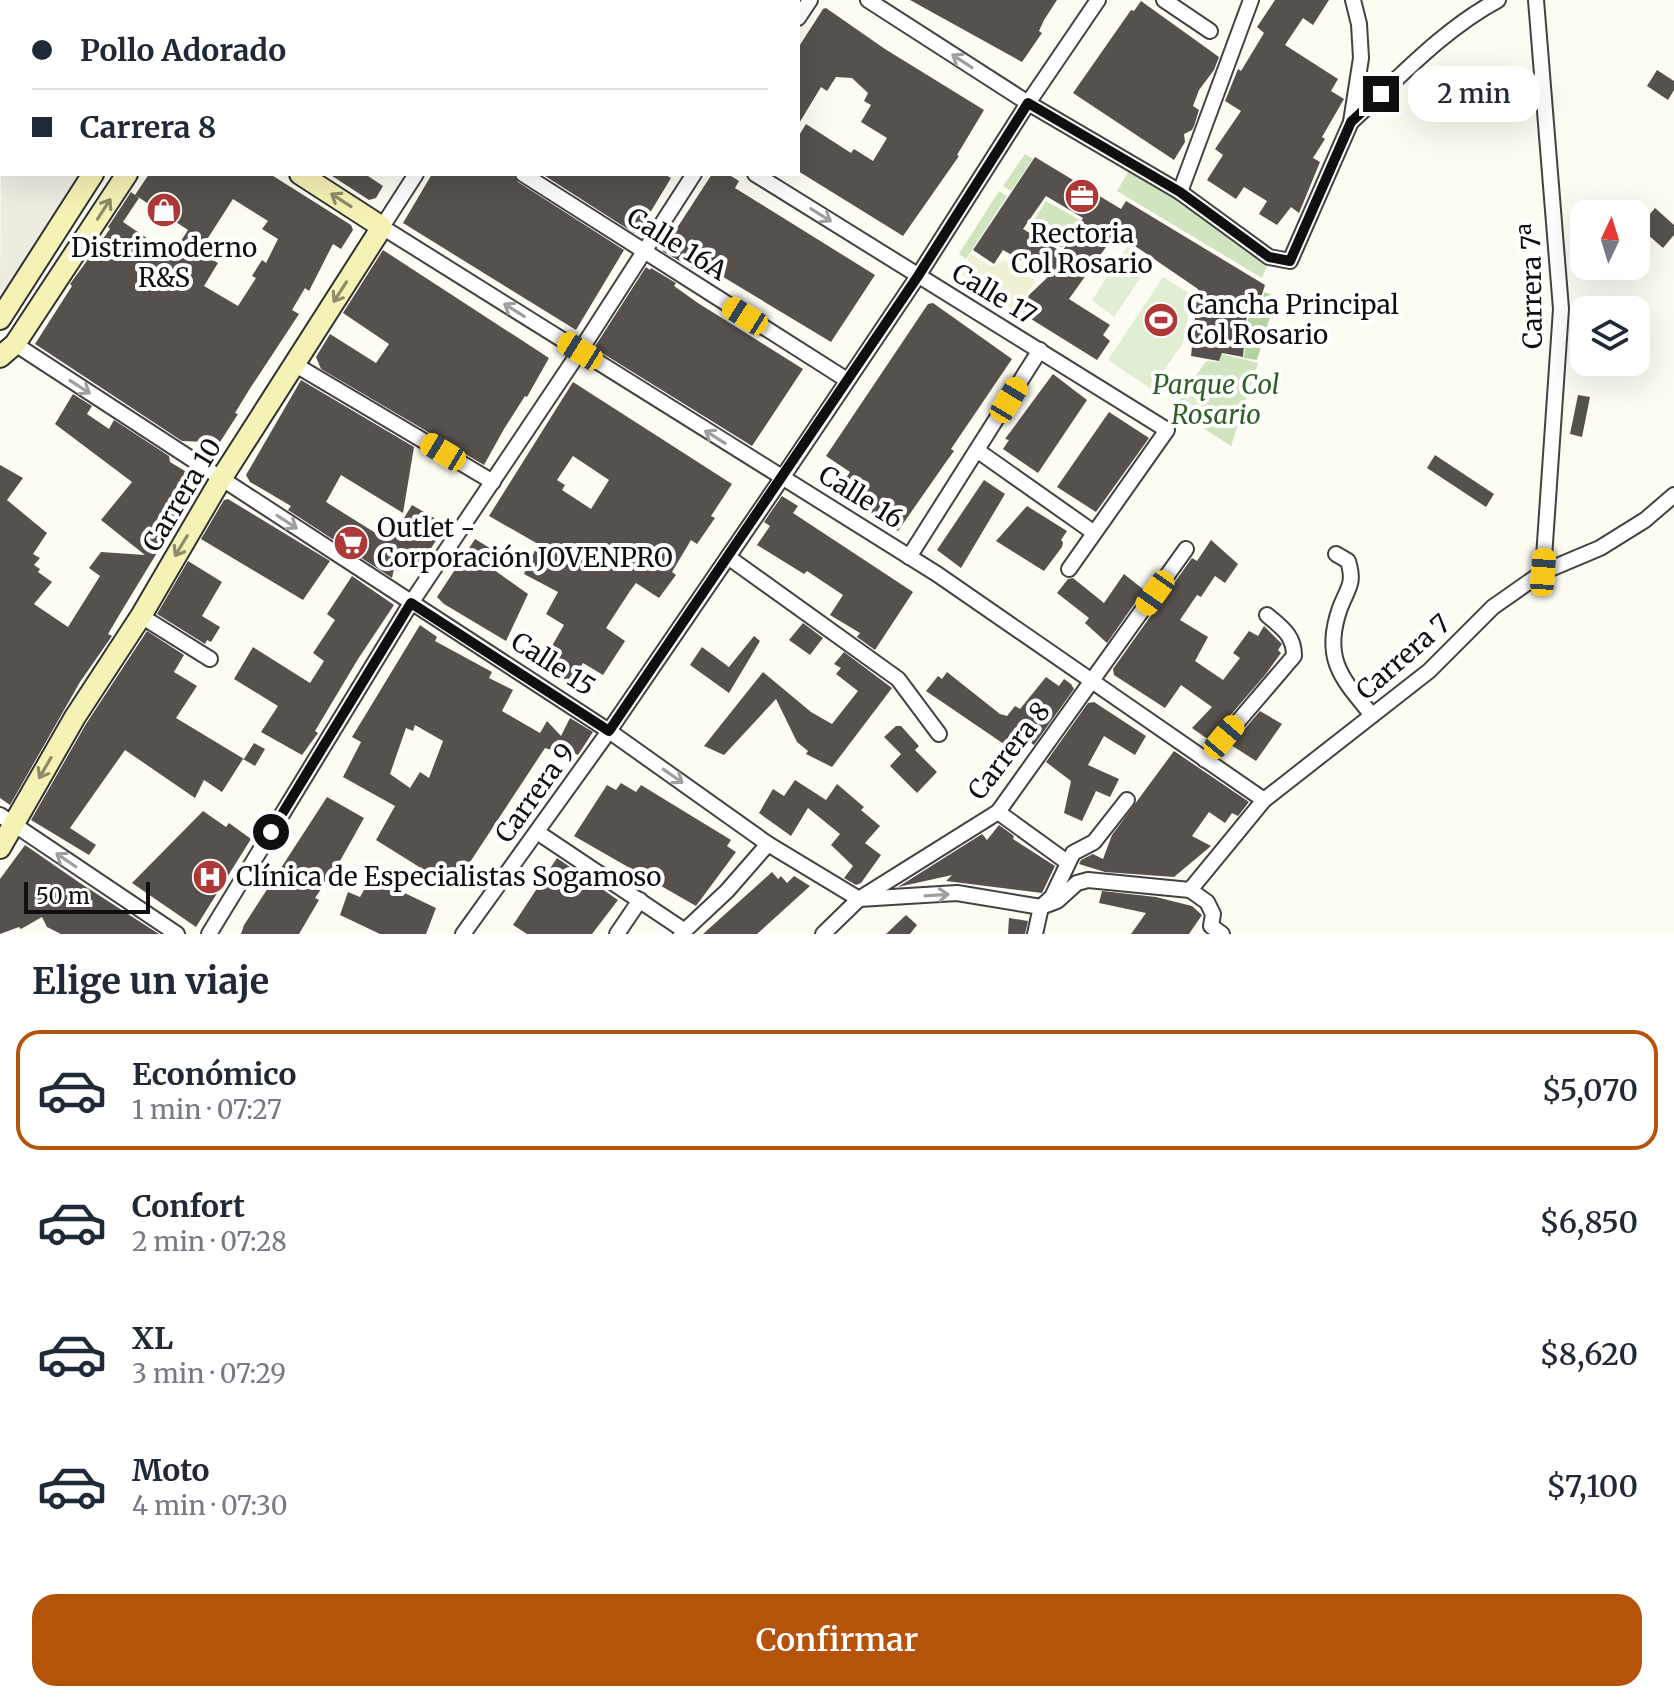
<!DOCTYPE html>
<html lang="es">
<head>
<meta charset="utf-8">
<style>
	body { margin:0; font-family:Merriweather,serif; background:#f2f2f3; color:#1f2937; height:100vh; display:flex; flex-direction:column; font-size:30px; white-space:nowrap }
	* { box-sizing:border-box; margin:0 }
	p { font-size:26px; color:#747a83 }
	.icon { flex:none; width:44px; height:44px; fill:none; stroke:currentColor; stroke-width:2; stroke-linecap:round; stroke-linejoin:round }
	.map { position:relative; height:934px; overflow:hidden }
	.drawer { display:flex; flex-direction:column; background:#fff; flex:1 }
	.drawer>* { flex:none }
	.hud { position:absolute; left:0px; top:0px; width:800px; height:176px; box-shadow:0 8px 32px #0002; display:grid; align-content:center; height:176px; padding:0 32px; background:#fff }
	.needle { width:52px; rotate:4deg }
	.fabs { position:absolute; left:1570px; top:200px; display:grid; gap:16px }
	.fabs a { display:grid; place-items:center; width:80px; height:80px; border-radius:16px; background:#fff; box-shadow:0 8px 32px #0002; font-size:40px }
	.scale { position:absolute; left:24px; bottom:20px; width:126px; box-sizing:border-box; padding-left:8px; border:4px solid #0f0f0f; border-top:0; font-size:22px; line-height:28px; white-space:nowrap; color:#0f0f0f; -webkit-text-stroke:6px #fff; paint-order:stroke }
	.end { position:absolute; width:36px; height:36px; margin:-18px; border:10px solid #0f0f0f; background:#fff; box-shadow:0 0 0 4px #fff }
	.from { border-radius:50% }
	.bubble { position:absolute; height:56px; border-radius:24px; background:#fff; box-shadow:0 8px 32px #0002; font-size:26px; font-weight:600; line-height:56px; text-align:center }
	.car { position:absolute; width:24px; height:48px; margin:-24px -12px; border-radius:10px; box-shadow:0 0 6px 2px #0007; background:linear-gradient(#f5c518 24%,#345 0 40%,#f5c518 0 76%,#345 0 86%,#f5c518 0) }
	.hud b { display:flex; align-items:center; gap:28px; height:76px; font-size:30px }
	.hud b+b { border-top:2px solid #e0e1e3 }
	.hud i { width:20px; height:20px; background:#1f2937 }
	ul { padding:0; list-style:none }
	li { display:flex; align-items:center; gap:24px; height:120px; margin:0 16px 12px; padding:0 16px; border:4px solid transparent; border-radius:24px }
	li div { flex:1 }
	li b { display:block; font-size:30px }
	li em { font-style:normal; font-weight:600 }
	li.active { border-color:#b45309 }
	li>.icon { width:72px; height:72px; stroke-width:1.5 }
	h2 { padding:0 32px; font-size:36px; line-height:96px }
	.action { display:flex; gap:16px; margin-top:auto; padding:16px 32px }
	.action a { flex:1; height:92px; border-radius:24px; background:#b45309; color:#fff; font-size:32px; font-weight:600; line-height:92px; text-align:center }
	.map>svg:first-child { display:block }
	.farmland { fill:#f1f0d4 }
	.green { fill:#d0e4bf }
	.forest { fill:#b4d3a0 }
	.pitch { fill:#e1edd0 }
	.plaza { fill:#eeebe1 }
	.building { fill:#56514c; fill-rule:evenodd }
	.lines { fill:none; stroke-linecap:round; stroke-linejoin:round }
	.street-casing { stroke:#424242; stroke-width:18 }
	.secondary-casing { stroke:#313131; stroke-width:24 }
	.street { stroke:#fff; stroke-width:14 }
	.secondary { stroke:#f5f2b5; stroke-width:20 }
	.oneway { stroke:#9f9f9f }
	.oneway2 { stroke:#8e8c6a }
	.route { stroke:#0f0f0f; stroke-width:10 }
	.labels { text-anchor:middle; stroke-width:8; stroke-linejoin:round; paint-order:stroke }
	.poi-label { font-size:26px; fill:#0f0f0f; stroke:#fff; text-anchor:start }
	.street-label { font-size:26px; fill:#0f0f0f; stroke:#fff }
	.park-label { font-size:26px; font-style:italic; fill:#2f5f26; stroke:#fff }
</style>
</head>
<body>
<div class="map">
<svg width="1674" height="934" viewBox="0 0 1674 934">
	<rect width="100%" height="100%" fill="#fdfcf2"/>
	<polygon class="farmland" points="971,254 992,267 1004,260 1036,281 1015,311 959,273"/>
	<g class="green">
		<polygon points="1025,154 1033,159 1011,191 1003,186"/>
		<polygon points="1130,169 1269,261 1262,278 1117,191"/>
		<polygon points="999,191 1007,196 966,259 959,254"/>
		<polygon points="1046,201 1080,220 1062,248 1028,229"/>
		<polygon points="1222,354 1258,363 1231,446 1174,409 1206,361 1219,362"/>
	</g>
	<polygon class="forest" points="1265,292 1276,297 1257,360 1244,358 1248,318 1256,313"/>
	<g class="pitch">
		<polygon points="1127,247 1151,262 1114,317 1092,300"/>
		<polygon points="1163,277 1192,295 1183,343 1151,389 1108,360"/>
		<polygon points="1201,374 1216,383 1197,414 1179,405"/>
	</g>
	<polygon class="plaza" points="2,32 2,174 84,174 4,292 0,290"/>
	<g class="building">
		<polygon points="910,0 1057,0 1044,20 1039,31 1042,33 1022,62"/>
		<polygon points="1275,0 1329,0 1313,25 1303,18 1285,45 1338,79 1331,91 1344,99 1322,137 1325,139 1313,158 1320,162 1299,213 1291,207 1277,225 1259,214 1267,201 1244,187 1236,199 1207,180 1223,155 1215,149 1241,111 1225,101 1238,69 1241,71 1264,33 1257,27"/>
		<polygon points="1141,1 1219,57 1214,70 1199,90 1193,106 1199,110 1194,126 1192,130 1184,134 1185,142 1174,160 1073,93 1131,10 1134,11"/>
		<polygon points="826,8 885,49 984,110 957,155 959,156 903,236 798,171 798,137 806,124 851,153 854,149 873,161 887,138 861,122 871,105 864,101 868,93 852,78 836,77 827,91 821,87 798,125 798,48 823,9"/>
		<polygon points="1657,70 1674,81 1674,90 1668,100 1647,86"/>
		<path d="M 1035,157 L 1121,209 L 1126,201 L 1265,285 L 1257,310 L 1247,313 L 1243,357 L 1222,353 L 1219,361 L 1191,356 L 1198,289 L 1116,233 L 1069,299 L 1110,325 L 1103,335 L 1110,341 L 1097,360 L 1023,314 L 1029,295 L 1049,276 L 1003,250 L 994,264 L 973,250 ZM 1046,196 L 1083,218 L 1062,252 L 1023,229 Z"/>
		<path d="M 149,174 L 270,174 L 351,225 L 353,230 L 341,249 L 333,244 L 309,291 L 305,288 L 292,310 L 299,314 L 249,390 L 235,413 L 238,414 L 220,442 L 206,445 L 206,442 L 182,441 L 35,344 L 72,286 L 70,284 L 110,229 L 108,227 L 131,192 L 139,198 L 123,222 L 172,255 L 188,230 L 135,195 ZM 233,199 L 268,221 L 262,229 L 278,239 L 266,263 L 262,260 L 252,276 L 256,278 L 238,306 L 204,286 L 218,263 L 199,252 Z"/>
		<polygon points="329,174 365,174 383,186 376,198 369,200"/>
		<polygon points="432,174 513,174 518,182 624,250 576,330 403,223"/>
		<polygon points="542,174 664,174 671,178 639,231 636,230 634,233"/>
		<polygon points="712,174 731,176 739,181 735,188 875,275 831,342 700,263 697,271 662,251"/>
		<polygon points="1655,208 1674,225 1674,235 1663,248 1639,227"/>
		<polygon points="383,250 549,358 527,397 525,396 504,429 484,465 321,369 316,357 330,334 376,363 389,344 343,313"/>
		<polygon points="646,267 650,270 651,268 676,283 674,286 698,303 803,369 752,446 594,348"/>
		<polygon points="933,303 1012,359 951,449 954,451 946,462 898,531 838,490 850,472 826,456 928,304"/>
		<polygon points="1053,374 1087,400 1038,473 1003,449 1009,440 1005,439"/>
		<polygon points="301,380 414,447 403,513 341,475 326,502 374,532 395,533 412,505 446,525 419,567 402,557 399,571 394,569 392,578 288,510 291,506 250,482 246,475"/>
		<path d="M 573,382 L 732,484 L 711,516 L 715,518 L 697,544 L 691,540 L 672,572 L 676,575 L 659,598 L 636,583 L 630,591 L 606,628 L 625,641 L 603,675 L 583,663 L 571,683 L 541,665 L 564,625 L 546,614 L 558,592 L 524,574 L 538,544 L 489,516 ZM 573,456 L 609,480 L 591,509 L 562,490 L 565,485 L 557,480 Z"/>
		<polygon points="73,394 92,406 87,414 109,429 114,420 169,456 170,462 195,477 197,487 121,612 108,634 112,636 80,682 10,805 0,798 0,465 23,478 7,500 47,533 33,554 40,558 34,565 40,569 38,572 52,582 34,604 68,627 100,576 89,568 101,552 145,555 101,520 132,482 55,424"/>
		<polygon points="1578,395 1590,397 1582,437 1570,434"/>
		<polygon points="1109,412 1149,438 1096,512 1057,487"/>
		<polygon points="1435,455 1494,494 1486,507 1427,468"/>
		<polygon points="984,480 1005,494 961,568 937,550"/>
		<polygon points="782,496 798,506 793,513 913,592 875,650 857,637 860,633 830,615 843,595 807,571 804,574 757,545 770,526 764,522"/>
		<polygon points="228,499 330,561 303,600 201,539 224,500"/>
		<polygon points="1027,506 1067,531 1061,540 1063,542 1062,547 1044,571 996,541"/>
		<polygon points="475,539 498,553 490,567 528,594 506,641 444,604 437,597"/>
		<polygon points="1211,540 1238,564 1225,583 1215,576 1201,597 1197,595 1180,620 1208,637 1195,661 1223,680 1240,658 1233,653 1249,631 1258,636 1264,626 1282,644 1278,650 1281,653 1265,675 1209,740 1192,728 1212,707 1181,685 1165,708 1114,675 1113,669 1192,558 1197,561"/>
		<polygon points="188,561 222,582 202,616 220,627 211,642 207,640 205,644 157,614"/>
		<polygon points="1124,574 1144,590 1107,643 1085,623 1089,618 1057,593 1068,579 1073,578 1104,603"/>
		<polygon points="352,576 394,605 358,659 315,731 318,733 302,755 261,732 278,706 234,679 253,647 310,683 324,661 313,653 335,620 327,614"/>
		<polygon points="803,623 823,638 810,655 789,640"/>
		<path d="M 420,625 L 437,637 L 435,641 L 492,672 L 489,678 L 513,690 L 502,711 L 540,733 L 547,721 L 561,736 L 570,718 L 593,732 L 578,755 L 562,746 L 558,752 L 545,748 L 453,888 L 376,840 L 395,806 L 343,777 L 361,742 L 352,737 ZM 415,725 L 443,741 L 429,778 L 420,772 L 410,788 L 390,774 L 406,728 L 413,731 Z"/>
		<polygon points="147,631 184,655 174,672 197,686 176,718 244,759 254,743 265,749 255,766 243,759 222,792 204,780 195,798 125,750 70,828 96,845 89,855 31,820 86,724"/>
		<polygon points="754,636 760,641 729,693 690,665 702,647 729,667"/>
		<polygon points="844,652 892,688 832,767 806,754 808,751 797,742 776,699 724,755 704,746 763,672 811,712 832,724 858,691 836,674 841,668 834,664"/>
		<polygon points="947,672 1000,714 1007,716 1015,706 1020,709 1046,677 1059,686 1064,679 1071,684 1074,689 1034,745 1027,740 1017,753 926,691 938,676 942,679"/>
		<polygon points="1094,702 1146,736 1135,755 1104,736 1088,765 1119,779 1110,797 1096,791 1082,821 1064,813 1071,781 1046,762 1088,703"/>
		<polygon points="1260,711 1282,724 1256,761 1231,745"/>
		<polygon points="896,726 901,726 919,746 915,750 937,772 917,793 890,766 901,754 884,737"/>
		<polygon points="1174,751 1249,802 1238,816 1232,813 1225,823 1209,812 1192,836 1211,846 1174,877 1105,872 1079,864 1081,860 1093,854 1103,859 1112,835"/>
		<polygon points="795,780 826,800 837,784 864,807 861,810 880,826 865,843 881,855 861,883 856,885 844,878 853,866 831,845 840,834 808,808 791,836 759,813 773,789 784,796"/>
		<polygon points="621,783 636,792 641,785 731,840 727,846 736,852 696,906 574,836 607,785 616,790"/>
		<polygon points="327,797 364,818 340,861 315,898 319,900 299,934 241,934 244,925"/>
		<polygon points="203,811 226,827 229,823 251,839 196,927 132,883"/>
		<polygon points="999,825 1014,836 1013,839 1055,866 1042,893 946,881 952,875 898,887 982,834 987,840"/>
		<polygon points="25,845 80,883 159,934 61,934 47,927 42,917 21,929 19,927 0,934 0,879"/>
		<polygon points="557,858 618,900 592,934 527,934 513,925"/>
		<polygon points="772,872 778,879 781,876 787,883 794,876 810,886 757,934 703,934"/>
		<polygon points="371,877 436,908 426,934 380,934 340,915 348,892 360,897"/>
		<polygon points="1102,891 1156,897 1192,906 1202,915 1189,934 1131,934 1146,913 1099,903"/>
		<polygon points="906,915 917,925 910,934 886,934"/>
		<polygon points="1009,918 1028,921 1025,934 1008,934"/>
	</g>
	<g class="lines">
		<defs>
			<g id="street">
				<polyline points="466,0 469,2"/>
				<polyline points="868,0 1028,103 1180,192 1269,257 1290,261 1351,122 1361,58 1359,24 1353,0"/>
				<polyline points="1164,0 1210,31"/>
				<polyline points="1536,0 1561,309 1543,572"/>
				<polyline points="520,2 521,0"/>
				<polyline points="798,18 810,0"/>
				<path d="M 1351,122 C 1397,80 1442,30 1498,0"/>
				<polyline points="416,174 382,227 937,574 1264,800"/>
				<polyline points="523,174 847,380"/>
				<polyline points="755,174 1167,430 1069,569"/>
				<polyline points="1180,192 1251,0"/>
				<polyline points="15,344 609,731 768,844 859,899 957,893 1041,907 1057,901 1077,883 1088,880 1190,890 1207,902 1213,914 1211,926 1222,934"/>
				<polyline points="294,364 493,482"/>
				<polyline points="978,451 1093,532"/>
				<path d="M 1336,554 L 1348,561 C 1355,584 1348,587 1340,608 C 1322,659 1342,679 1372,715"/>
				<polyline points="728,557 898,679 939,734"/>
				<polyline points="909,557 1040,350"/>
				<polyline points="141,616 210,659"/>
				<path d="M 1205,760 L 1294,656 C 1294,635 1282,628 1267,615"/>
				<polyline points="998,812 1067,862"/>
				<polyline points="0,815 177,934"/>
				<polyline points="537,832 685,931"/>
				<polyline points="1190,890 1264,800 1429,671 1493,607 1543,572 1600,548 1645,520 1674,495"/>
				<polyline points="209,934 411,603 580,351 694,174"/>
				<polyline points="463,934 609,731 782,478 918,276 1028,103 1098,0"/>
				<polyline points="617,934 640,900"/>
				<polyline points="681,934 727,891 768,844"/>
				<polyline points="823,934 859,899 998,812 1186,549"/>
				<polyline points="1035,934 1041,907 1052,897 1073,853 1094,842 1127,800"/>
			</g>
			<g id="secondary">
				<polyline points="21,0 24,2"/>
				<polyline points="240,2 242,0"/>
				<polyline points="0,9 2,10"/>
				<polyline points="0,319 93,174"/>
				<polyline points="0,357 15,344 127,174"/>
				<polyline points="0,848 75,717 141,616 221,479 382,227 300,174"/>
			</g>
		</defs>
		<use href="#street" class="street-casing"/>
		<use href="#secondary" class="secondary-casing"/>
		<use href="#street" class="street"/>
		<use href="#secondary" class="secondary"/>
	</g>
	<defs><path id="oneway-shaft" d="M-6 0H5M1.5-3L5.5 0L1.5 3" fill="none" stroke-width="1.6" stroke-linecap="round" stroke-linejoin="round" transform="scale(2)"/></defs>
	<g class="oneway">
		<use href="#oneway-shaft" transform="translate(962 61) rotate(-147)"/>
		<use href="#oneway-shaft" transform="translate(821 215) rotate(32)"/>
		<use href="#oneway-shaft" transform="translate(514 310) rotate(-148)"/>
		<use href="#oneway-shaft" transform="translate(80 387) rotate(33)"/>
		<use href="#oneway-shaft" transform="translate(715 437) rotate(-148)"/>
		<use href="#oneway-shaft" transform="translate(287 522) rotate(33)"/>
		<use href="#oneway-shaft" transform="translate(673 776) rotate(35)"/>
		<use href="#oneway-shaft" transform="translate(66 860) rotate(-146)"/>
		<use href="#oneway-shaft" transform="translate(937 895) rotate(-4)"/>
	</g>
	<g class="oneway2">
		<use href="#oneway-shaft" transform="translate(341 200) rotate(-147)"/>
		<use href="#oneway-shaft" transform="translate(104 209) rotate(-57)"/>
		<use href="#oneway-shaft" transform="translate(340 292) rotate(123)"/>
		<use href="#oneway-shaft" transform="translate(181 546) rotate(121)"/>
		<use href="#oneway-shaft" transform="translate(45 768) rotate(120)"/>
	</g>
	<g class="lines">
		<polyline class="route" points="271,832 411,603 609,731 918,276 1028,103 1180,192 1269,257 1290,261 1351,122 1381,94"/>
	</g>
	<defs>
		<symbol id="office-disc" viewBox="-11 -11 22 22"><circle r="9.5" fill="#ae3837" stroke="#fff"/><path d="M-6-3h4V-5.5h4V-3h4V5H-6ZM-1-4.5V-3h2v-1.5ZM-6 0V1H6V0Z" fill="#fff"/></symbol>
		<symbol id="shop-disc" viewBox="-11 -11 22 22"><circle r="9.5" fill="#ae3837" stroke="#fff"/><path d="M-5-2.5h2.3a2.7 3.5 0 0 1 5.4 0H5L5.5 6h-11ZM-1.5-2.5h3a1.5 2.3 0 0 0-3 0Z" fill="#fff"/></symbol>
		<symbol id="stadium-disc" viewBox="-11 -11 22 22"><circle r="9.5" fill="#ae3837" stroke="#fff"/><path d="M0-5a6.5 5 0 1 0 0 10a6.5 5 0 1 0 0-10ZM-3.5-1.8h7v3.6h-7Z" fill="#fff"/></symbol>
		<symbol id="supermarket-disc" viewBox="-11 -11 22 22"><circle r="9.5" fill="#ae3837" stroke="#fff"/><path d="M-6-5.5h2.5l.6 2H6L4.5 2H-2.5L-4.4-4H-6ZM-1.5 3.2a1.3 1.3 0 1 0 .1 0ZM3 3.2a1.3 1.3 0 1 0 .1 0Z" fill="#fff"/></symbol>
		<symbol id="hospital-disc" viewBox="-11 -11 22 22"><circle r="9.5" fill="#ae3837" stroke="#fff"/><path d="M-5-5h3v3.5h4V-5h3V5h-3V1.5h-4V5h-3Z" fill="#fff"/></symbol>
	</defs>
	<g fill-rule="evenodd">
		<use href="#office-disc" x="1062" y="176" width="40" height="40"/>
		<use href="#shop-disc" x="144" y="190" width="40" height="40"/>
		<use href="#stadium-disc" x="1141" y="300" width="40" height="40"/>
		<use href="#supermarket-disc" x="331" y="523" width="40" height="40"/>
		<use href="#hospital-disc" x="190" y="857" width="40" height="40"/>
	</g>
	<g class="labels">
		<g class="poi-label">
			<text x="1082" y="243" text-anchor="middle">Rectoria<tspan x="1082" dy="30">Col Rosario</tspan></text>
			<text x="164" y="257" text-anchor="middle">Distrimoderno<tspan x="164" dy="30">R&amp;S</tspan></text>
			<text x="1187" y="314">Cancha Principal<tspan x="1187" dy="30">Col Rosario</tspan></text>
			<text x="377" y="537">Outlet -<tspan x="377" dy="30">Corporación JOVENPRO</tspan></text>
			<text x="236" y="886">Clínica de Especialistas Sogamoso</text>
		</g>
		<g class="street-label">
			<text transform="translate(677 244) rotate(32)" y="9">Calle 16A</text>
			<text transform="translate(1532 286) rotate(-91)" y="9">Carrera 7ª</text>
			<text transform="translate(994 294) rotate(31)" y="9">Calle 17</text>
			<text transform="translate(182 495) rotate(-59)" y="9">Carrera 10</text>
			<text transform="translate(861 497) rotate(32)" y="9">Calle 16</text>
			<text transform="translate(1403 657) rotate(-41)" y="9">Carrera 7</text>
			<text transform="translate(553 664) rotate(33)" y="9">Calle 15</text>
			<text transform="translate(1009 751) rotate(-52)" y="9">Carrera 8</text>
			<text transform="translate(535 793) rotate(-54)" y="9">Carrera 9</text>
		</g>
		<g class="park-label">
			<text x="1216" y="394">Parque Col<tspan x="1216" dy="30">Rosario</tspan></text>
		</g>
	</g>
</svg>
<div class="fabs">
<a><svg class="needle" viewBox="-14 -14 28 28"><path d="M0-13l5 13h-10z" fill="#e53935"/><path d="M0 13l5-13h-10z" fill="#747a83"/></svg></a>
<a><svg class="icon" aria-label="layers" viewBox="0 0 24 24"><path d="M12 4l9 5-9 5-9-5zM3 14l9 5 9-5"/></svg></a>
</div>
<div class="scale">50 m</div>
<i class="end from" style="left:271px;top:832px"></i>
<i class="end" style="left:1381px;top:94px"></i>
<div class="bubble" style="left:1408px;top:66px;width:132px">2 min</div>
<i class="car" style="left:745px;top:316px;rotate:302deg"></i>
<i class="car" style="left:580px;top:351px;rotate:302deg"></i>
<i class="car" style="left:1009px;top:400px;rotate:31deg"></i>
<i class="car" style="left:443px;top:452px;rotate:301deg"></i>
<i class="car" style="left:1543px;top:572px;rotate:4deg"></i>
<i class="car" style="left:1155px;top:593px;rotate:215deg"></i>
<i class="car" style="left:1224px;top:737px;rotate:40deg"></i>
<div class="hud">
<b><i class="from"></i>Pollo Adorado</b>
<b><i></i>Carrera 8</b>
</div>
</div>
<section class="drawer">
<h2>Elige un viaje</h2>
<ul>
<li class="active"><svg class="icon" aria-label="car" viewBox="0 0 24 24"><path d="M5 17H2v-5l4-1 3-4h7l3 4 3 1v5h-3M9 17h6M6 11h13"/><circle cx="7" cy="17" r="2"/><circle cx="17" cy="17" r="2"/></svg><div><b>Económico</b><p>1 min · 07:27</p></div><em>$5,070</em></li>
<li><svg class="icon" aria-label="car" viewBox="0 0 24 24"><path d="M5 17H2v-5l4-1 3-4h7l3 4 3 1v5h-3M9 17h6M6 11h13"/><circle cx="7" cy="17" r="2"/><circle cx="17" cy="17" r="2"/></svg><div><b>Confort</b><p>2 min · 07:28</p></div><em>$6,850</em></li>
<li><svg class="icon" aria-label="car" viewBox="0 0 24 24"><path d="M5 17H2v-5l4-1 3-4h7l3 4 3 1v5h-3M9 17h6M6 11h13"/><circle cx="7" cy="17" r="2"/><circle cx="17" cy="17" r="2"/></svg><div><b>XL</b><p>3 min · 07:29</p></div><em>$8,620</em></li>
<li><svg class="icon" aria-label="car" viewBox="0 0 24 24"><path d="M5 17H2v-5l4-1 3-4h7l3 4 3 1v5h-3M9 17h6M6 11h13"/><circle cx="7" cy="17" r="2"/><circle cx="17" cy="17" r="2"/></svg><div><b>Moto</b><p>4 min · 07:30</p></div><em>$7,100</em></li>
</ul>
<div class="action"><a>Confirmar</a></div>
</section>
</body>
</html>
